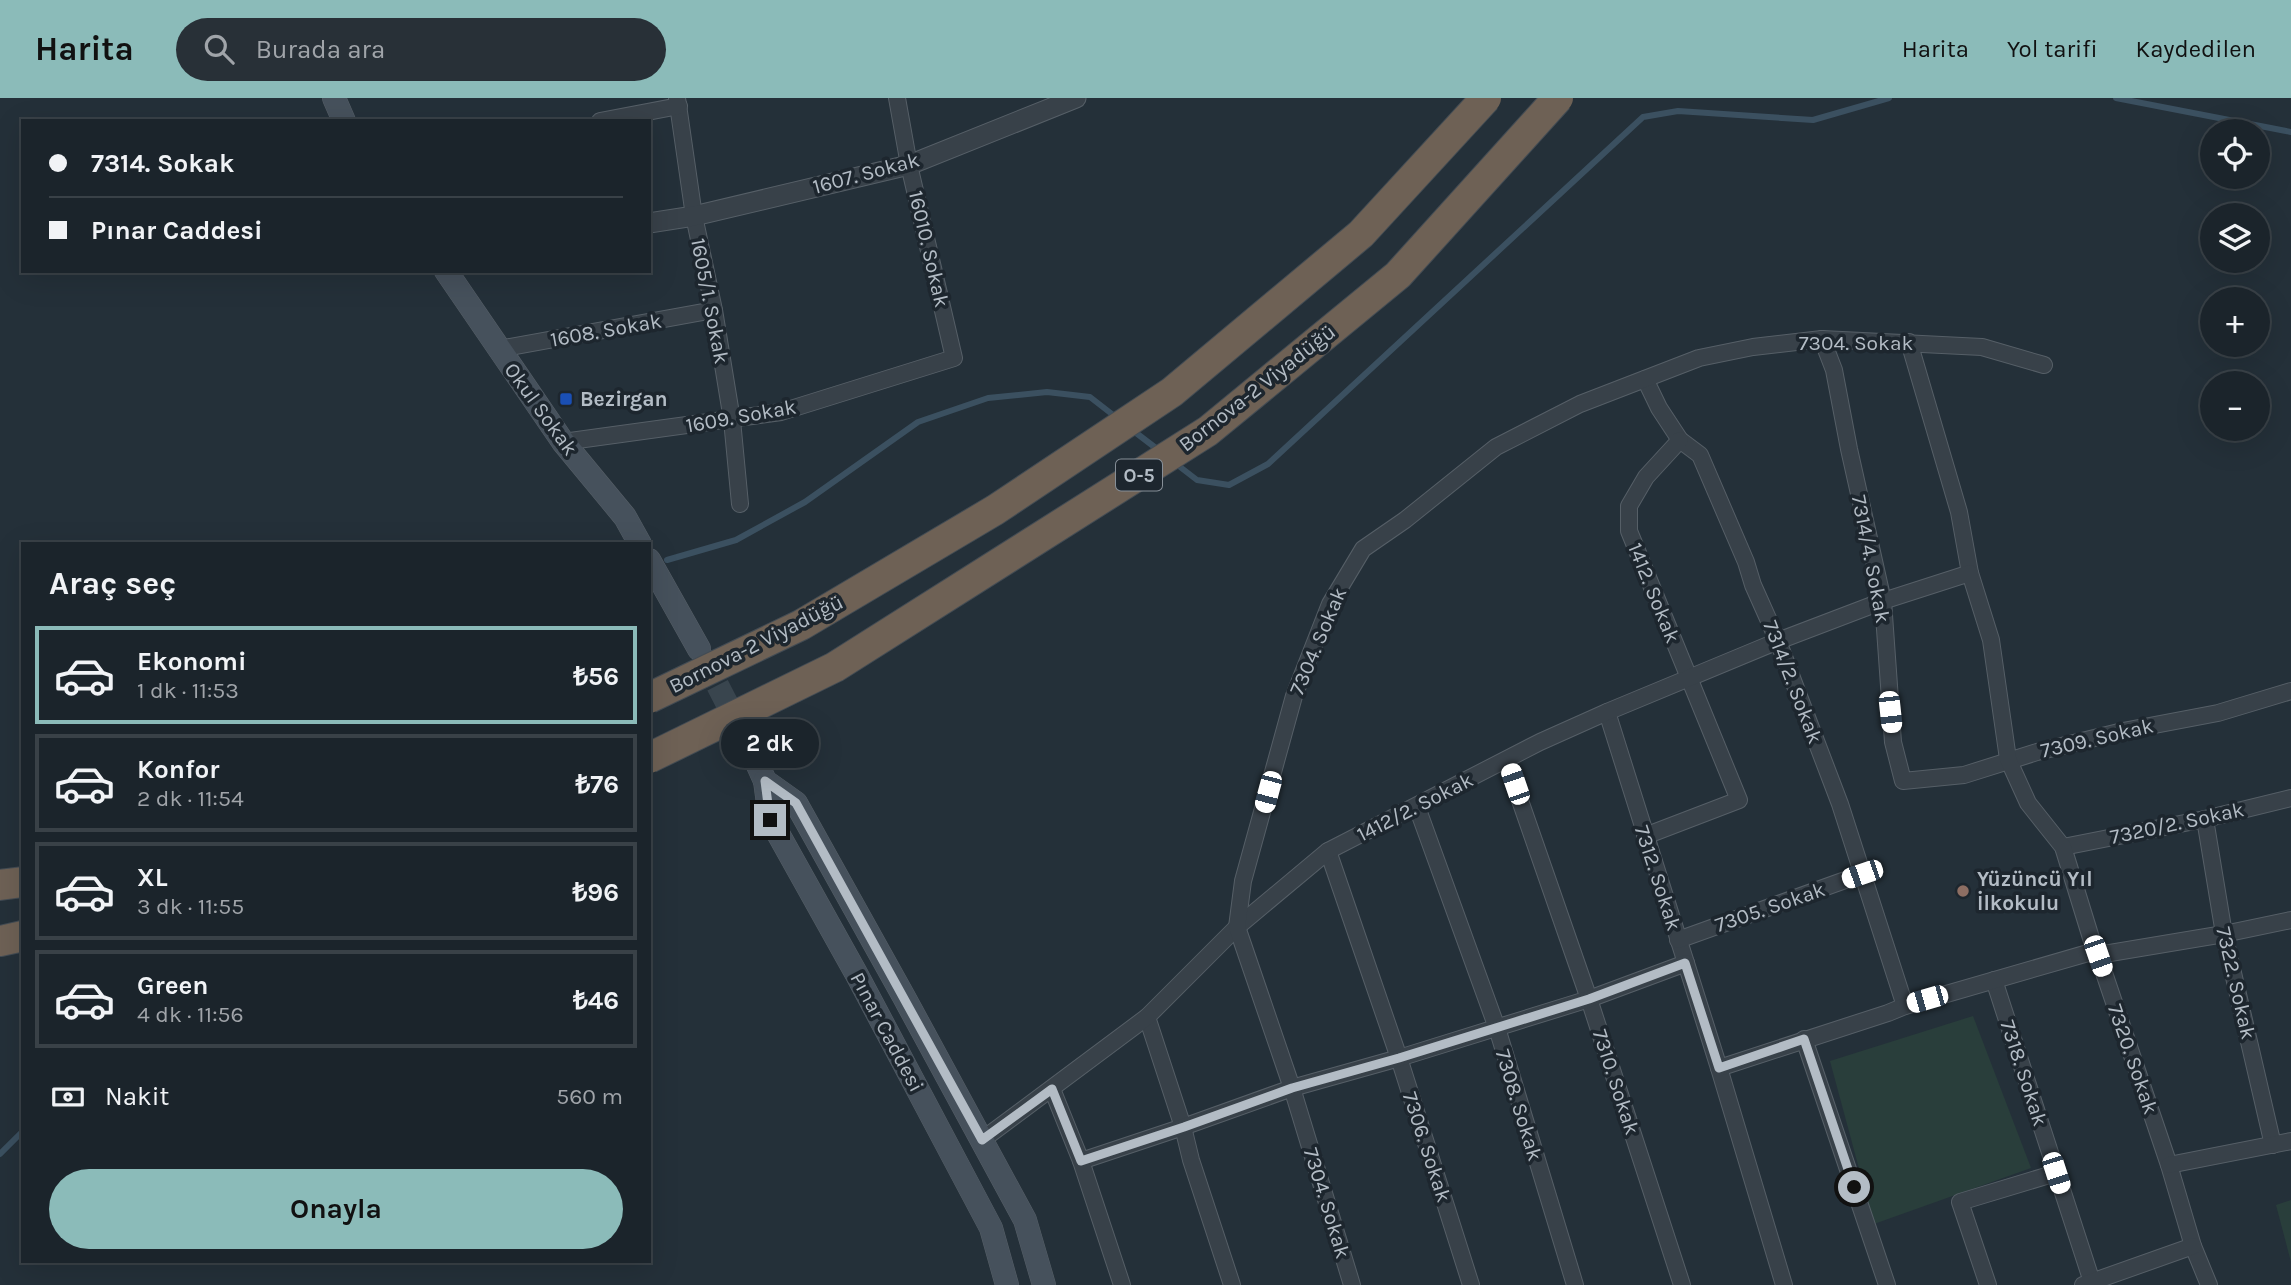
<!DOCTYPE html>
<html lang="tr">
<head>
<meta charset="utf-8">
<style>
	body { margin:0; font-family:Karla,sans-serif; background:#283037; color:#f1f3f6; height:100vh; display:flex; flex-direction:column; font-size:26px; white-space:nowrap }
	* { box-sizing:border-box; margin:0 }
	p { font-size:23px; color:#a0a4a9 }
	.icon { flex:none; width:38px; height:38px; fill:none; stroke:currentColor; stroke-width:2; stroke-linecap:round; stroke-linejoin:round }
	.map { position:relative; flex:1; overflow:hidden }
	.details { position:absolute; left:21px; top:444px; width:630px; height:721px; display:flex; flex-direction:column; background:#1b242b; border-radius:0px; box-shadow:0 7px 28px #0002,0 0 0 2px #394147 }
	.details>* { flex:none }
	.hud { position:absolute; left:21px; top:21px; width:630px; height:154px; border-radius:0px; box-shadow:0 7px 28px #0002,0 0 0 2px #394147; display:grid; align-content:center; height:154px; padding:0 28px; background:#1b242b }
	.buttons { position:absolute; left:2200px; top:21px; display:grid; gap:14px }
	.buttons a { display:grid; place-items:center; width:70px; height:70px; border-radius:50%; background:#1b242b; box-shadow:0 7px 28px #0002,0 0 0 2px #394147; font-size:35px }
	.end { position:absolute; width:32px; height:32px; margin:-16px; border:9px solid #b3bcc5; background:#111; box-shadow:0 0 0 4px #111 }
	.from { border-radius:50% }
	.bubble { position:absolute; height:49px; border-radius:24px; background:#1b242b; box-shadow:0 7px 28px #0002,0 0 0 2px #394147; font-size:23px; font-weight:700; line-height:49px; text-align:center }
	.car { position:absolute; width:21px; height:42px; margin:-21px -10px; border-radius:9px; box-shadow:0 0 5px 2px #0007; background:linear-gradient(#fff 24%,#345 0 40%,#fff 0 76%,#345 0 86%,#fff 0) }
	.hud b { display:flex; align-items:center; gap:24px; height:66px; font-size:26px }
	.hud b+b { border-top:2px solid #394147 }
	.hud i { width:18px; height:18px; background:#f1f3f6 }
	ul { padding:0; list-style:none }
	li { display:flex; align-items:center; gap:21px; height:98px; margin:0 14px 10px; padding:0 14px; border:4px solid #394147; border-radius:0px }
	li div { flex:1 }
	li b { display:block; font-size:26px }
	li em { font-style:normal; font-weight:700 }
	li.current { border-color:#8bbbb9 }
	li>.icon { width:63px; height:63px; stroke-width:1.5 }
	h2 { padding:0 28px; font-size:32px; line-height:84px }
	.pay { display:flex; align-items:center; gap:18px; height:77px; padding:0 28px; font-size:26px }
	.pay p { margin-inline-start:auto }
	.primary-button { display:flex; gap:14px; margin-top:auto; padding:14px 28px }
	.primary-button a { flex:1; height:80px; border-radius:42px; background:#8bbbb9; color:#111; font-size:28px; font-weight:700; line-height:80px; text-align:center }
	header { display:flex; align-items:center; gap:42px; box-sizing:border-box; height:98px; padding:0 35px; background:#8bbbb9; color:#111 }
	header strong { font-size:33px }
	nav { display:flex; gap:38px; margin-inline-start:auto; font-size:24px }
	.search { width:490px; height:63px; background:#283037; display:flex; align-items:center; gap:18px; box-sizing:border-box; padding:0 24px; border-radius:38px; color:#a0a4a9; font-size:26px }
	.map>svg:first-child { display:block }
	.green { fill:#293e3b }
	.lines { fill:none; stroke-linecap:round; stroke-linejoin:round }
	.stream { stroke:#3b5060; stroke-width:6 }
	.secondary-tunnel { stroke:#39454e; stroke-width:23; stroke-dasharray:23 11; stroke-linecap:butt }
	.minor-casing { stroke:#565f67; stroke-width:18 }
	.tertiary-casing { stroke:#565f67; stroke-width:21 }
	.secondary-casing { stroke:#565f67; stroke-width:24 }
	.motorway-casing { stroke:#434c54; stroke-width:32 }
	.minor { stroke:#384149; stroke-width:16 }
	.tertiary { stroke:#384149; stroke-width:19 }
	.secondary { stroke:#46515c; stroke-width:23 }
	.motorway { stroke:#6e6155; stroke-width:30 }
	.motorway-bridge-casing { stroke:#434c54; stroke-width:32; stroke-linecap:butt }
	.motorway-bridge { stroke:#6e6155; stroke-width:30 }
	.route { stroke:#b3bcc5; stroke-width:9 }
	.transit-dot { fill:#1a4fb4; stroke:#1d262e; stroke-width:2.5 }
	.education-dot { fill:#8d6e63; stroke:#1d262e; stroke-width:2.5 }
	.labels { text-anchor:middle; stroke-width:7; stroke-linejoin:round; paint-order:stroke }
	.shield { fill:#1d262e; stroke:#868f98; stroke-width:2 }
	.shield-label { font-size:19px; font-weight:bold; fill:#b3bcc5 }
	.street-label { font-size:21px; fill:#b3bcc5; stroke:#1d262e }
	.poi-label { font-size:21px; font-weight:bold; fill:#b3bcc5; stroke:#1d262e; text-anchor:start }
</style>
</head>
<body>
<header>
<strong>Harita</strong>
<div class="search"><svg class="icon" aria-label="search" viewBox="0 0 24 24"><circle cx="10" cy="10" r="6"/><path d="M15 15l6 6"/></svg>Burada ara</div>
<nav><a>Harita</a><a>Yol tarifi</a><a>Kaydedilen</a></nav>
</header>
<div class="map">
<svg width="2291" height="1187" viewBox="0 0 2291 1187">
	<rect width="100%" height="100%" fill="#243039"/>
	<g class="green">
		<polygon points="1973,918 2031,1070 1874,1126 1830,963"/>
		<polygon points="2291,1102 2291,1164 2276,1107"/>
	</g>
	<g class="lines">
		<g class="stream">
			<polyline points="2116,0 2291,34"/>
			<polyline points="1131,331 1161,354"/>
			<polyline points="1175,365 1197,382 1229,387 1268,366 1643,19 1678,13 1813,22 1889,0"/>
			<polyline points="667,462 736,442 805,404 918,324 988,300 1047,294 1090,299 1117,320"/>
			<polyline points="0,1056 23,1033"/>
		</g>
		<polyline class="secondary-tunnel" points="702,557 751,652"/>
		<defs>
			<g id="minor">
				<polyline points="677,0 694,118 714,212 732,322 740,406"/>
				<polyline points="600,23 679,8"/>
				<polyline points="1822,241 1834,272 1849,351 1883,503 1893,644 1903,683 1964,677 2037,654 2123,633 2218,615 2291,593"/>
				<polyline points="1909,244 1959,414 1970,475"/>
				<polyline points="499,251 714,212"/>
				<polyline points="1645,281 1659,310 1680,342 1700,357 1746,464 1753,487 1778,543 1840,706 1905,908"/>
				<polyline points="563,344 781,314 954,260 909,67 897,0"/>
				<polyline points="1607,614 1719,970 1784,1187"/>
				<polyline points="1506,662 1589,901 1682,1187"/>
				<polyline points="1417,709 1497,930 1575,1187"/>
				<polyline points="2205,721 2224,836 2273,1047"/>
				<polyline points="1645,738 1739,702 1629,433 1629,408 1646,379 1680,342"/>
				<polyline points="2063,749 2205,721 2291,700"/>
				<polyline points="1328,753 1399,960 1471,1187"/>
				<polyline points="1678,842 1862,776"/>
				<polyline points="2098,857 2224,836 2291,822"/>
				<polyline points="1994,882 2093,1187"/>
				<polyline points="1147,919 1183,1029 1191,1062 1232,1187"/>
				<polyline points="1804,941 1887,1187"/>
				<polyline points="1719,970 1888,915 1905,908 2095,853"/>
				<polyline points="1052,991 1081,1063 1183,1029 1292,990 1399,960 1589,901 1686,865"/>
				<polyline points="982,1042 1147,919 1237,829 1328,753 1540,644 1607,614 1778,543 1883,503 1970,475 1991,542 2008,661 2028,705 2063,749 2095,853 2098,857 2169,1067 2193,1148 2209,1187"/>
				<polyline points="1081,1063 1122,1187"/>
				<polyline points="2169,1067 2291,1043"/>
				<polyline points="1352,1187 1292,990 1237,829 1243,783 1294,598 1330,506 1363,451 1405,422 1496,349 1580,306 1699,260 1753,249 1822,241 1982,249 2044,267"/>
				<polyline points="1988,1187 1960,1104 2056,1075"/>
				<polyline points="2083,1187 2193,1148"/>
			</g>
			<polyline id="tertiary" points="649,125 694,118 909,67 1076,0"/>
			<g id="secondary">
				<polyline points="334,0 344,23"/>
				<polyline points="446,173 563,344 625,419 640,446"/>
				<polyline points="649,462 699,551"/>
				<polyline points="751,652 765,683 770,721 857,877 991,1130 1007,1187"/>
				<polyline points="765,683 796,705 904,899 1025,1122 1044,1187"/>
			</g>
			<g id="motorway">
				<polyline points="0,787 23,784"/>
				<polyline points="0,843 23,838"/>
			</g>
		</defs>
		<use href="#minor" class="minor-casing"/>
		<use href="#tertiary" class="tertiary-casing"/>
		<use href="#secondary" class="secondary-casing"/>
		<use href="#motorway" class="motorway-casing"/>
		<use href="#minor" class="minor"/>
		<use href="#tertiary" class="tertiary"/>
		<use href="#secondary" class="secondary"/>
		<use href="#motorway" class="motorway"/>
		<defs>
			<g id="motorway-bridge">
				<polyline points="649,600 801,527 995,412 1172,294 1361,136 1486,0"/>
				<polyline points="649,660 835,569 1208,333 1398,177 1558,0"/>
			</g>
		</defs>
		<use href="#motorway-bridge" class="motorway-bridge-casing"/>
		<use href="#motorway-bridge" class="motorway-bridge"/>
	</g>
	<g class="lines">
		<polyline class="route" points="770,722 765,683 796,705 982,1042 1052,991 1081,1063 1184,1029 1292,990 1399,960 1589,901 1685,865 1719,970 1804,941 1854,1089"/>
	</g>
	<rect class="transit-dot" x="559" y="294" width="14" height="14" rx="3.5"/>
	<circle class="education-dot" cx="1963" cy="793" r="7"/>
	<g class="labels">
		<rect class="shield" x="1116" y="361.5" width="46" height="31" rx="5"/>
		<g class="shield-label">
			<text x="1139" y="384">O-5</text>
		</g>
		<g class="street-label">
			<text transform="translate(866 75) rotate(-15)" y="7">1607. Sokak</text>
			<text transform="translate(929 151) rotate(77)" y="7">16010. Sokak</text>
			<text transform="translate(710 203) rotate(79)" y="7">1605/1. Sokak</text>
			<text transform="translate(606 232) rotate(-10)" y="7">1608. Sokak</text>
			<text x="1856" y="252">7304. Sokak</text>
			<text transform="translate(1257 290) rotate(-38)" y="7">Bornova-2 Viyadüğü</text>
			<text transform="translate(541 311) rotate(54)" y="7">Okul Sokak</text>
			<text transform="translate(741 318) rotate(-10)" y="7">1609. Sokak</text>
			<text transform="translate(1871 461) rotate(79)" y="7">7314/4. Sokak</text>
			<text transform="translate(1654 495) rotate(68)" y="7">1412. Sokak</text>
			<text transform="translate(1318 543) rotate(-67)" y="7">7304. Sokak</text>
			<text transform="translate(756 546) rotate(-27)" y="7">Bornova-2 Viyadüğü</text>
			<text transform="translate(1793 584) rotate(69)" y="7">7314/2. Sokak</text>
			<text transform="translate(2097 640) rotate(-13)" y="7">7309. Sokak</text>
			<text transform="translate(1415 709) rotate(-27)" y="7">1412/2. Sokak</text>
			<text transform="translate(2177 725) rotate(-12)" y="7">7320/2. Sokak</text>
			<text transform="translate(1658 780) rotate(72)" y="7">7312. Sokak</text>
			<text transform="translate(1770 809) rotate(-19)" y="7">7305. Sokak</text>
			<text transform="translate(2236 885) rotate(77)" y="7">7322. Sokak</text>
			<text transform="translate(887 934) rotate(62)" y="7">Pınar Caddesi</text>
			<text transform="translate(2133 961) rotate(71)" y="7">7320. Sokak</text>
			<text transform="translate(2024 975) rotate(72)" y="7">7318. Sokak</text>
			<text transform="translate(1616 984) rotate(72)" y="7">7310. Sokak</text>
			<text transform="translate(1519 1007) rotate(73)" y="7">7308. Sokak</text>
			<text transform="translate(1427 1049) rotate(72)" y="7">7306. Sokak</text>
			<text transform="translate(1327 1105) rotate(73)" y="7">7304. Sokak</text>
		</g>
		<g class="poi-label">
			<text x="580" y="308">Bezirgan</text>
			<text x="1977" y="788">Yüzüncü Yıl<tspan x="1977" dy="24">İlkokulu</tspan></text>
		</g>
	</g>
</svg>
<div class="buttons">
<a><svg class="icon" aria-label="locate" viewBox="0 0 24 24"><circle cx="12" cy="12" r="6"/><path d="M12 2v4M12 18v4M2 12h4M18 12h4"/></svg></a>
<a><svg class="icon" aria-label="layers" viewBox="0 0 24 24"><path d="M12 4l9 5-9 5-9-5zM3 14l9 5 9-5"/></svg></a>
<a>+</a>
<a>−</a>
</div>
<i class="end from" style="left:1854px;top:1089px"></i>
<i class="end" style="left:770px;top:722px"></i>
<div class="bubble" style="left:721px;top:621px;width:98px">2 dk</div>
<i class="car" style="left:1890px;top:614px;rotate:174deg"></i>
<i class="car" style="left:1515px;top:686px;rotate:341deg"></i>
<i class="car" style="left:1268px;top:694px;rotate:195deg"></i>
<i class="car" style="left:1862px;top:776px;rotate:251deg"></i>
<i class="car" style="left:2098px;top:858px;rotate:161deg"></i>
<i class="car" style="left:1927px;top:901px;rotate:254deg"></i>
<i class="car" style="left:2056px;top:1075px;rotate:162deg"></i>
<div class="hud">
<b><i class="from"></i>7314. Sokak</b>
<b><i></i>Pınar Caddesi</b>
</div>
<section class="details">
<h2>Araç seç</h2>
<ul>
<li class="current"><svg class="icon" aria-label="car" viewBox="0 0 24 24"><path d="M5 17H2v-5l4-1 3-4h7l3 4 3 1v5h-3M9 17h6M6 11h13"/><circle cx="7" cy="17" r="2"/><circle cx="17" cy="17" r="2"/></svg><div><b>Ekonomi</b><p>1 dk · 11:53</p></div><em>₺56</em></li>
<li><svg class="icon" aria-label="car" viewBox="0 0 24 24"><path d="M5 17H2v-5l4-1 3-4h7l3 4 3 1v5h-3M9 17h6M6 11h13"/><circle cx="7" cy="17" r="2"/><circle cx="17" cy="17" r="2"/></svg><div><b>Konfor</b><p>2 dk · 11:54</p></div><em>₺76</em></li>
<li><svg class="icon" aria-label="car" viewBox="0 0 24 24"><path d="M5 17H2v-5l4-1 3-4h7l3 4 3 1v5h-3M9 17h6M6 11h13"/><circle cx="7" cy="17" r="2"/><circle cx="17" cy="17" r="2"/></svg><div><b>XL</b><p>3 dk · 11:55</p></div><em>₺96</em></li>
<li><svg class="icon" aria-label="car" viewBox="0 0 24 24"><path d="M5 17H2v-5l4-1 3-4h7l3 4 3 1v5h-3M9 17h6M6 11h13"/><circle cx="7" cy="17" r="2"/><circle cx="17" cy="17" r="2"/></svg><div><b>Green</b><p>4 dk · 11:56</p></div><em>₺46</em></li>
</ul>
<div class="pay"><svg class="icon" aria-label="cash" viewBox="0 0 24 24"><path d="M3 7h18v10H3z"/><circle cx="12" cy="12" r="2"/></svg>Nakit<p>560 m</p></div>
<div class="primary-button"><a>Onayla</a></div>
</section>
</div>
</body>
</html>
